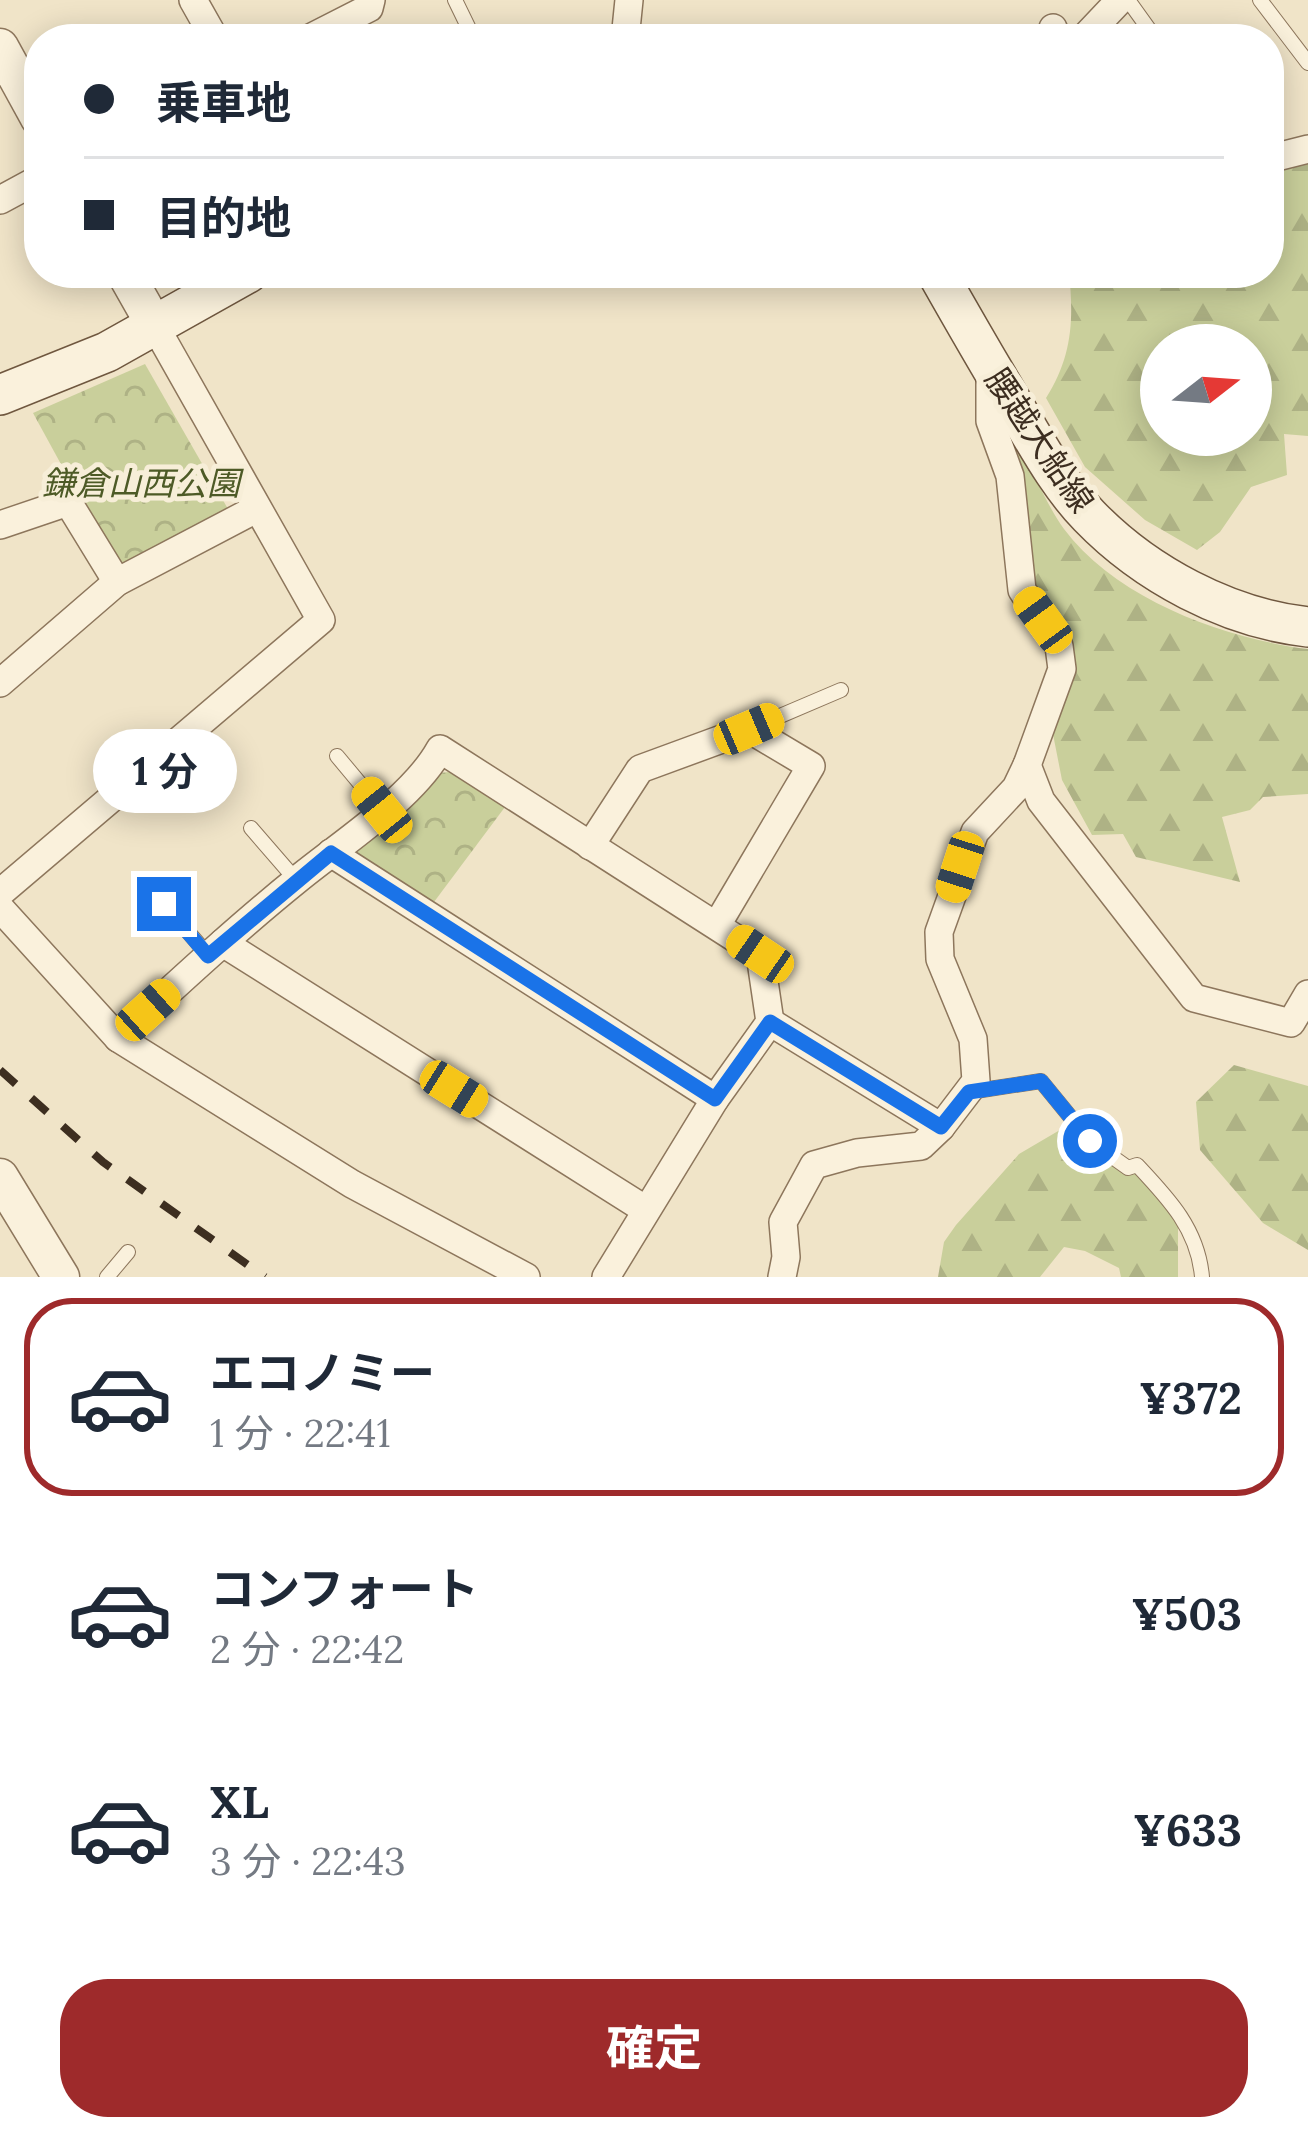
<!DOCTYPE html>
<html lang="ja">
<head>
<meta charset="utf-8">
<style>
	body { margin:0; font-family:Lora,"Noto Sans JP",serif; background:#f6f6f7; color:#1f2937; height:100vh; display:flex; flex-direction:column; font-size:45px; white-space:nowrap }
	* { box-sizing:border-box; margin:0 }
	p { font-size:39px; color:#747a83 }
	.icon { flex:none; width:66px; height:66px; fill:none; stroke:currentColor; stroke-width:2; stroke-linecap:round; stroke-linejoin:round }
	.map { position:relative; height:1277px; overflow:hidden }
	.details { display:flex; flex-direction:column; background:#fff; flex:1 }
	.details>* { flex:none }
	.top-card { position:absolute; left:24px; top:24px; width:1260px; height:264px; border-radius:48px; box-shadow:0 6px 30px #0003; display:grid; align-content:center; height:264px; padding:0 60px; background:#fff }
	.needle { width:78px; rotate:73deg }
	.tools { position:absolute; left:1140px; top:324px; display:grid; gap:24px }
	.tools a { display:grid; place-items:center; width:132px; height:132px; border-radius:50%; background:#fff; box-shadow:0 6px 30px #0003; font-size:60px }
	.end { position:absolute; width:54px; height:54px; margin:-27px; border:15px solid #1a73e8; background:#fff; box-shadow:0 0 0 6px #fff }
	.from { border-radius:50% }
	.bubble { position:absolute; height:84px; border-radius:42px; background:#fff; box-shadow:0 6px 30px #0003; font-size:39px; font-weight:700; line-height:84px; text-align:center }
	.car { position:absolute; width:36px; height:72px; margin:-36px -18px; border-radius:15px; box-shadow:0 0 9px 3px #0007; background:linear-gradient(#f5c518 24%,#345 0 40%,#f5c518 0 76%,#345 0 86%,#f5c518 0) }
	.top-card b { display:flex; align-items:center; gap:42px; height:114px; font-size:45px }
	.top-card b+b { border-top:3px solid #e0e1e3 }
	.top-card i { width:30px; height:30px; background:#1f2937 }
	ul { padding:21px 0 0; list-style:none }
	li { display:flex; align-items:center; gap:36px; height:198px; margin:0 24px 18px; padding:0 36px; border:6px solid transparent; border-radius:48px }
	li div { flex:1 }
	li b { display:block; font-size:45px }
	li em { font-style:normal; font-weight:700 }
	li.on { border-color:#9e2a2b }
	li>.icon { width:108px; height:108px; stroke-width:1.5 }
	.button { display:flex; gap:24px; margin-top:auto; padding:24px 60px }
	.button a { flex:1; height:138px; border-radius:48px; background:#9e2a2b; color:#fff; font-size:48px; font-weight:700; line-height:138px; text-align:center }
	.map>svg:first-child { display:block }
	.forest { fill:url(#forest-firs); fill-rule:evenodd }
	.park { fill:url(#park-crowns) }
	.lines { fill:none; stroke-linecap:round; stroke-linejoin:round }
	.service-casing { stroke:#8d765c; stroke-width:16 }
	.minor-casing { stroke:#8d765c; stroke-width:30 }
	.tertiary-casing { stroke:#8d765c; stroke-width:39 }
	.secondary-casing { stroke:#6f573f; stroke-width:42 }
	.service { stroke:#faf1dc; stroke-width:14 }
	.minor { stroke:#faf1dc; stroke-width:27 }
	.tertiary { stroke:#faf1dc; stroke-width:36 }
	.secondary { stroke:#faf1dc; stroke-width:39 }
	.rail { stroke:#3d2e20; stroke-width:8; stroke-dasharray:21 21; stroke-linecap:butt }
	.route { stroke:#1a73e8; stroke-width:15 }
	.labels { text-anchor:middle; stroke-width:10; stroke-linejoin:round; paint-order:stroke }
	.street-label { font-size:33px; fill:#3d2e20; stroke:#f7eed8 }
	.park-label { font-size:33px; font-style:italic; fill:#4d5a26; stroke:#f7eed8 }
</style>
</head>
<body>
<div class="map">
<svg width="1308" height="1277" viewBox="0 0 1308 1277">
	<defs>
		<pattern id="forest-firs" width="22" height="20" patternUnits="userSpaceOnUse" patternTransform="scale(3)"><rect width="22" height="20" fill="#c9cf9b"/><path d="M5 1l3.5 6h-7zM16 11l3.5 6h-7z" fill="#aeb285"/></pattern>
		<pattern id="park-crowns" width="20" height="18" patternUnits="userSpaceOnUse" patternTransform="scale(3)"><rect width="20" height="18" fill="#c9cf9b"/><path d="M2 6a3 3 0 1 1 6 0M12 15a3 3 0 1 1 6 0" fill="none" stroke="#aeb285"/></pattern>
	</defs>
	<rect width="100%" height="100%" fill="#f0e4c8"/>
	<g class="forest">
		<path d="M 1308,160 L 1308,436 L 1284,434 L 1287,475 L 1251,487 L 1220,532 L 1197,550 L 1145,520 L 1085,467 L 1046,398 C 1072,357 1074,321 1069,273 L 1269,273 L 1269,169 ZM 1161,345 L 1251,345 L 1251,435 L 1161,435 Z"/>
		<path d="M 1009,450 L 1024,456 C 1037,479 1048,507 1064,529 C 1116,599 1225,639 1308,649 L 1308,794 L 1263,797 L 1250,810 L 1222,817 L 1240,882 L 1136,857 L 1123,834 L 1092,835 L 1062,780 L 1051,724 L 1064,677 L 1028,587 Z"/>
		<polygon points="1234,1065 1308,1086 1308,1250 1263,1223 1200,1150 1196,1102"/>
		<polygon points="1065,1127 1140,1177 1178,1218 1178,1277 1121,1277 1119,1268 1085,1251 1064,1247 1040,1277 938,1277 944,1242 956,1225 1019,1154"/>
	</g>
	<g class="park">
		<polygon points="145,364 228,509 128,567 115,563 33,413"/>
		<polygon points="449,772 505,807 431,906 356,858 354,845 439,773"/>
	</g>
	<g class="lines">
		<defs>
			<g id="service">
				<polyline points="455,0 474,39"/>
				<polyline points="1128,0 1156,39"/>
				<polyline points="1260,0 1308,63"/>
				<polyline points="752,728 841,690"/>
				<polyline points="337,756 382,810"/>
				<polyline points="251,828 296,880"/>
				<polyline points="164,904 208,955"/>
				<path d="M 969,1092 L 1041,1081 L 1090,1141 L 1128,1168 L 1137,1165 C 1168,1198 1198,1229 1202,1277"/>
				<polyline points="107,1277 128,1252"/>
			</g>
			<g id="minor">
				<polyline points="193,0 215,39"/>
				<polyline points="1053,28 1057,39"/>
				<polyline points="308,39 369,8 371,0"/>
				<polyline points="625,39 629,0"/>
				<polyline points="1083,39 1120,0"/>
				<polyline points="1269,159 1308,149"/>
				<polyline points="0,200 39,179"/>
				<polyline points="0,525 68,502 117,582"/>
				<polyline points="0,683 117,582 256,509"/>
				<polyline points="1027,765 1041,801 1194,998 1291,1023 1308,994"/>
				<polyline points="590,846 640,769 749,729 811,766 717,925"/>
				<polyline points="331,853 715,1099"/>
				<polyline points="0,893 321,620 155,326"/>
				<polyline points="0,908 118,1038 352,1184 526,1277"/>
				<polyline points="223,943 646,1210"/>
				<polyline points="770,1022 941,1127"/>
				<path d="M 118,1038 C 177,984 236,929 298,879 C 342,843 413,798 440,749 L 760,954 L 770,1022 L 715,1099 L 606,1277"/>
				<polyline points="782,1277 786,1257 783,1222 814,1165 857,1153 921,1146 941,1127 976,1081 973,1039 940,959 939,932 975,832 1016,788 1027,765 1062,669 1059,646 1022,590 1010,476 990,421 990,370"/>
			</g>
			<g id="tertiary">
				<polyline points="0,47 39,118"/>
				<polyline points="125,273 155,326"/>
				<polyline points="0,1177 61,1277"/>
			</g>
			<g id="secondary">
				<path d="M 937,273 C 963,319 989,364 1016,409 C 1038,446 1059,485 1089,516 C 1145,574 1227,618 1308,627"/>
				<polyline points="0,395 107,352 248,273"/>
			</g>
		</defs>
		<use href="#service" class="service-casing"/>
		<use href="#minor" class="minor-casing"/>
		<use href="#tertiary" class="tertiary-casing"/>
		<use href="#secondary" class="secondary-casing"/>
		<use href="#service" class="service"/>
		<use href="#minor" class="minor"/>
		<use href="#tertiary" class="tertiary"/>
		<use href="#secondary" class="secondary"/>
		<polyline class="rail" points="0,1070 103,1162 265,1277"/>
	</g>
	<g class="lines">
		<polyline class="route" points="164,904 208,956 331,853 715,1099 770,1022 941,1127 969,1092 1041,1081 1090,1141"/>
	</g>
	<g class="labels">
		<g class="street-label">
			<text transform="translate(1040 440) rotate(56)" y="12">腰越大船線</text>
		</g>
		<g class="park-label">
			<text x="141" y="495">鎌倉山西公園</text>
		</g>
	</g>
</svg>
<div class="tools">
<a><svg class="needle" viewBox="-14 -14 28 28"><path d="M0-13l5 13h-10z" fill="#e53935"/><path d="M0 13l5-13h-10z" fill="#747a83"/></svg></a>
</div>
<i class="end from" style="left:1090px;top:1141px"></i>
<i class="end" style="left:164px;top:904px"></i>
<div class="bubble" style="left:93px;top:729px;width:144px">1 分</div>
<i class="car" style="left:1043px;top:620px;rotate:324deg"></i>
<i class="car" style="left:749px;top:729px;rotate:67deg"></i>
<i class="car" style="left:382px;top:810px;rotate:321deg"></i>
<i class="car" style="left:960px;top:867px;rotate:198deg"></i>
<i class="car" style="left:760px;top:954px;rotate:304deg"></i>
<i class="car" style="left:148px;top:1010px;rotate:48deg"></i>
<i class="car" style="left:454px;top:1089px;rotate:122deg"></i>
<div class="top-card">
<b><i class="from"></i>乗車地</b>
<b><i></i>目的地</b>
</div>
</div>
<section class="details">
<ul>
<li class="on"><svg class="icon" aria-label="car" viewBox="0 0 24 24"><path d="M5 17H2v-5l4-1 3-4h7l3 4 3 1v5h-3M9 17h6M6 11h13"/><circle cx="7" cy="17" r="2"/><circle cx="17" cy="17" r="2"/></svg><div><b>エコノミー</b><p>1 分 · 22:41</p></div><em>¥372</em></li>
<li><svg class="icon" aria-label="car" viewBox="0 0 24 24"><path d="M5 17H2v-5l4-1 3-4h7l3 4 3 1v5h-3M9 17h6M6 11h13"/><circle cx="7" cy="17" r="2"/><circle cx="17" cy="17" r="2"/></svg><div><b>コンフォート</b><p>2 分 · 22:42</p></div><em>¥503</em></li>
<li><svg class="icon" aria-label="car" viewBox="0 0 24 24"><path d="M5 17H2v-5l4-1 3-4h7l3 4 3 1v5h-3M9 17h6M6 11h13"/><circle cx="7" cy="17" r="2"/><circle cx="17" cy="17" r="2"/></svg><div><b>XL</b><p>3 分 · 22:43</p></div><em>¥633</em></li>
</ul>
<div class="button"><a>確定</a></div>
</section>
</body>
</html>
